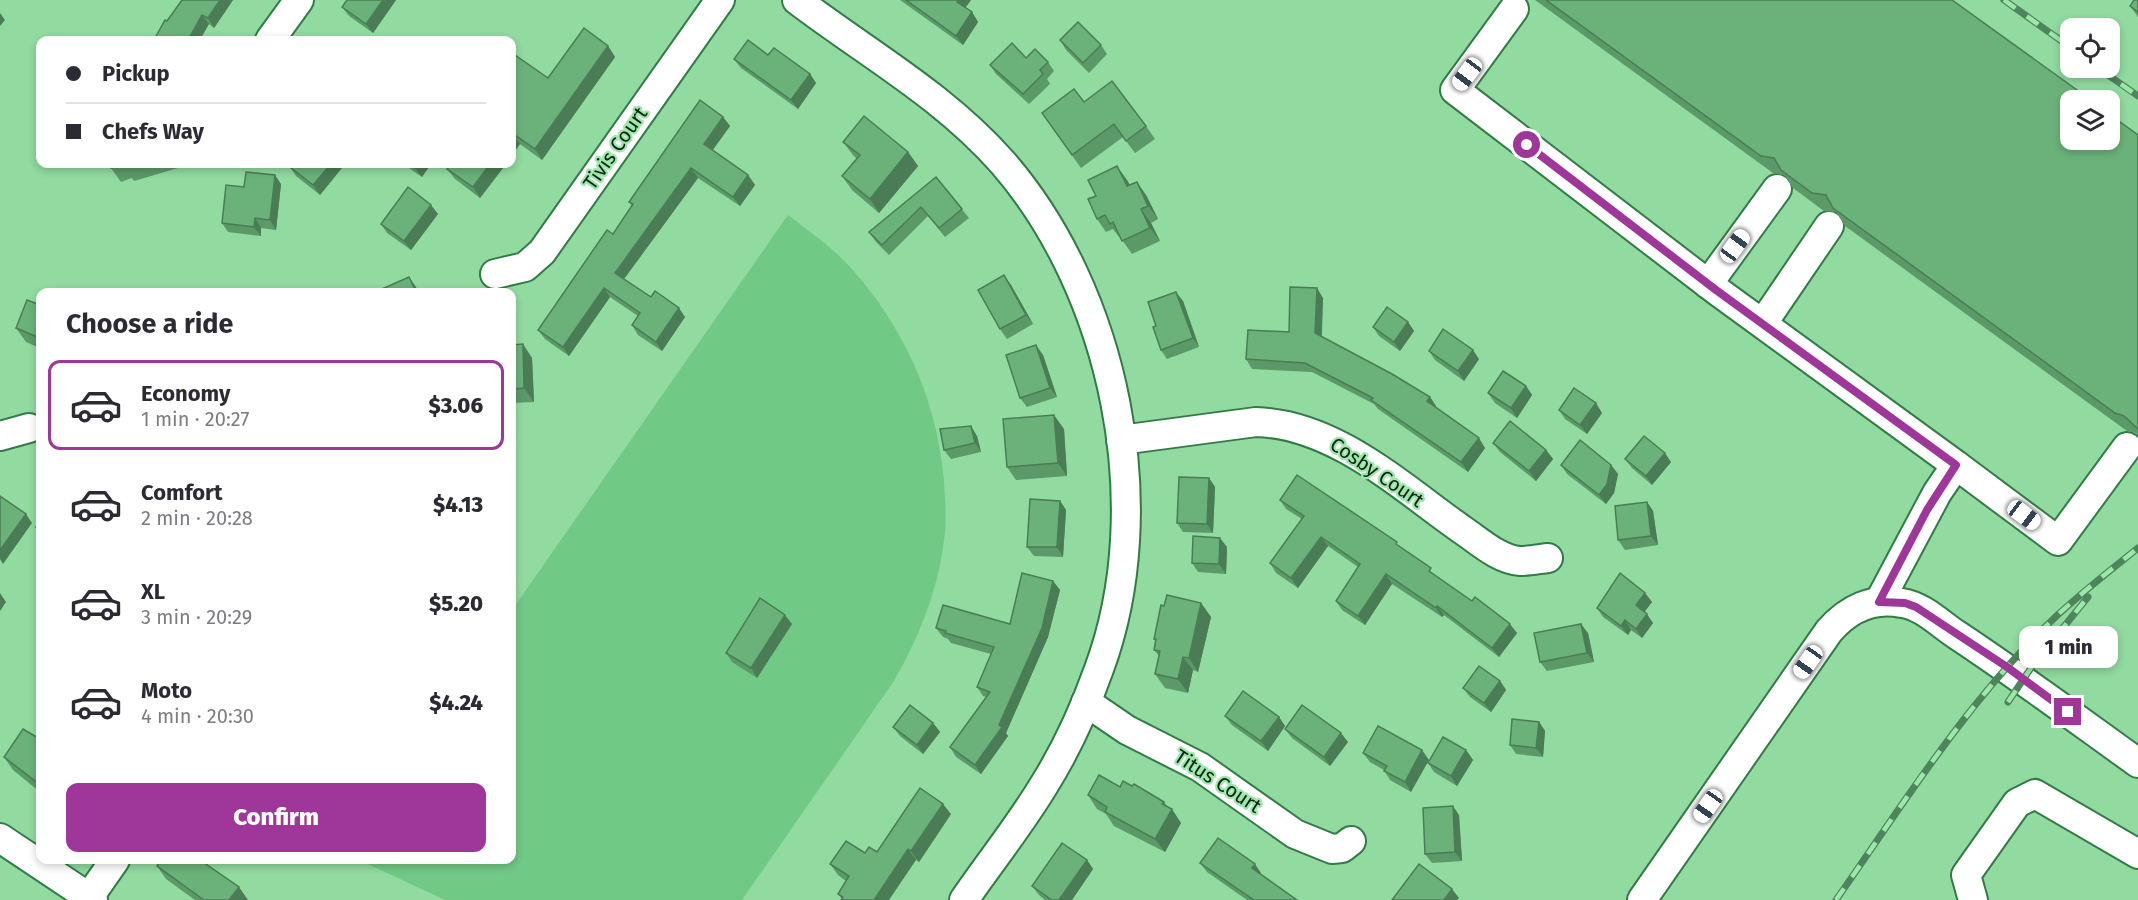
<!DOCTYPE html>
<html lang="en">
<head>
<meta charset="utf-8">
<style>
	body { margin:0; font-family:"Fira Sans",sans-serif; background:#f2f2f3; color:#2b2b33; height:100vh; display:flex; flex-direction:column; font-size:22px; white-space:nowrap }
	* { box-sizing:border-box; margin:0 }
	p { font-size:20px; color:#7c7c81 }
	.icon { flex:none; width:33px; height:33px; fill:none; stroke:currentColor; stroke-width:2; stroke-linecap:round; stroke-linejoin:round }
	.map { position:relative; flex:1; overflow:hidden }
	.panel { position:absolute; left:36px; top:288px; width:480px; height:576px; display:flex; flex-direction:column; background:#fff; border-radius:12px; box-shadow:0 3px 9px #0003 }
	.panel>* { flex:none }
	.hud { position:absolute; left:36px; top:36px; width:480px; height:132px; border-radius:12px; box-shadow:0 3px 9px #0003; display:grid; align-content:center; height:132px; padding:0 30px; background:#fff }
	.fabs { position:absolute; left:2060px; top:18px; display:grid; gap:12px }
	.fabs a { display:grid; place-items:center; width:60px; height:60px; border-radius:12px; background:#fff; box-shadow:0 3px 9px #0003; font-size:30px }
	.end { position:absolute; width:27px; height:27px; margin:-14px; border:8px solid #9f379a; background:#fff; box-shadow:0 0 0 3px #fff }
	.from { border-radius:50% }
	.bubble { position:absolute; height:42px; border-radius:12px; background:#fff; box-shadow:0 3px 9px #0003; font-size:20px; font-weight:800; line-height:42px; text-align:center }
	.car { position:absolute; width:18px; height:36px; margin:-18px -9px; border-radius:8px; box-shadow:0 0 4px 2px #0007; background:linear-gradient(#fff 24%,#345 0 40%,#fff 0 76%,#345 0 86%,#fff 0) }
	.hud b { display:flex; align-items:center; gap:21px; height:57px; font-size:22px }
	.hud b+b { border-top:2px solid #e1e1e2 }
	.hud i { width:15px; height:15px; background:#2b2b33 }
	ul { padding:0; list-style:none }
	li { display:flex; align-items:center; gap:18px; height:90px; margin:0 12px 9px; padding:0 18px; border:3px solid transparent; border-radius:12px }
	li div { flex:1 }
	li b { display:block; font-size:22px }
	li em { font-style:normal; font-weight:800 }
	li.active { border-color:#9f379a }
	li>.icon { width:54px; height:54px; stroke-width:1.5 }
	h2 { padding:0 30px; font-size:27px; line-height:72px }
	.cta { display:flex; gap:12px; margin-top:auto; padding:12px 30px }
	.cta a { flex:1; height:69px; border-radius:12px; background:#9f379a; color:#fff; font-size:24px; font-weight:800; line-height:69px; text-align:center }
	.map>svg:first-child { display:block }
	.green { fill:#71c986 }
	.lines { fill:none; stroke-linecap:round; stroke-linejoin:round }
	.minor-casing { stroke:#327b46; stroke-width:32 }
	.minor { stroke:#fff; stroke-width:28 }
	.rail-casing { stroke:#4f855c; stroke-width:7 }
	.rail { stroke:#9ee7ac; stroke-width:4.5; stroke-dasharray:14; stroke-linecap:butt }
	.wall { fill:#5b9969 }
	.shaded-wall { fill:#4a7d55 }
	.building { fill:#6ab27a; stroke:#4a7d55; stroke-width:1.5 }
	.route { stroke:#9f379a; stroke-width:8 }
	.labels { text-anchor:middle; stroke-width:4.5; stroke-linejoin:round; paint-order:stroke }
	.street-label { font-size:20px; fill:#04230d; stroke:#9ee7ac }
</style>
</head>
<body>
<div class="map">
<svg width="2138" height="900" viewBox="0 0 2138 900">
	<rect width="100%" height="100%" fill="#91daa0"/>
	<path class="green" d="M 788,215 C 810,232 833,248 851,268 C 905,329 937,400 944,481 C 945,501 947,521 944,540 C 938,591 919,637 894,681 L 742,900 L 445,900 L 359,860 L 512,860 L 512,610 Z"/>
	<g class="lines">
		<defs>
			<g id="minor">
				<path d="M 797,0 C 868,54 943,95 1003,163 C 1115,292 1159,507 1099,669 C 1085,708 1066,750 1044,785 C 1020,825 990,862 964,900"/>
				<polyline points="1514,9 1455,90 1716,290 1956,465 1937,493 1879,602"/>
				<polyline points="270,40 299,0"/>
				<polyline points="495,274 525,267 542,252 720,0"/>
				<polyline points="1708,284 1777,189"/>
				<polyline points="1763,323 1829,226"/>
				<polyline points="0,436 29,428"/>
				<path d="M 1121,440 L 1256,422 C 1335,424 1401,487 1464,531 C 1480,542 1500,560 1520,561 C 1529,561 1539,559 1548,558"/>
				<polyline points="1956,465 2058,541 2127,447"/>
				<polyline points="1086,702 1127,730 1200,767 1295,834 1332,849 1342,848 1351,841"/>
				<polyline points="0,838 93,900"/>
				<polyline points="87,900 115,860"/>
				<path d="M 1642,900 L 1829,631 C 1848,609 1873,597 1902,603 C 1923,606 1940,624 1957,635 C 2019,676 2078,720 2138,763"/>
				<polyline points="1973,900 1966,875 2017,803 2035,794 2138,854"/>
			</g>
		</defs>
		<use href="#minor" class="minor-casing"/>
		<use href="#minor" class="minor"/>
		<defs>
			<g id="rail">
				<polyline points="2004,0 2070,47"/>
				<polyline points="2098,68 2138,96"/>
				<polyline points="2008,702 2035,662 2088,597"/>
				<path d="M 1836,900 C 1901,807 1963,708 2044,628 C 2073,599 2106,574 2138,548"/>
			</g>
		</defs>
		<use href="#rail" class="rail-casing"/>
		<use href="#rail" class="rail"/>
	</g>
	<g class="wall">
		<polygon points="233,0 214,28 209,24 167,21"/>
		<polygon points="396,0 373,33 349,16 342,7"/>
		<polygon points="900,0 971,0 965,8 972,12 978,22 963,45"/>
		<polygon points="1535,0 1952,0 2138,135 2138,435 2136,433 2127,431 1845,226 1836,212 1824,211 1793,188 1784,175 1773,173"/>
		<polygon points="2138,0 2138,17 2130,6"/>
		<polygon points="1060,40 1101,45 1107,54 1089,73 1066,50"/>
		<polygon points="608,46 615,57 542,160 520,144 512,155 512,53 548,78"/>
		<polygon points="768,55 810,74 816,83 798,109 741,68 734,59"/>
		<polygon points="1026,58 1048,62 1054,71 1047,79 1050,84 1029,104 996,74 990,65"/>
		<polygon points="1084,102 1146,126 1155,139 1135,153 1123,137 1081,168 1042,113"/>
		<polygon points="723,117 730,126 712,150 748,175 755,185 740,206 698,178 624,279 651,297 685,317 662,351 638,335 632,325 638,316 610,297 569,356 545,339 538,330 613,234 632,206 629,202"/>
		<polygon points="843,142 908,152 918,166 879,213 852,190 842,176 857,159 853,155"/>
		<polygon points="110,164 187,164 188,165 134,181 132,178 121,182 111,168"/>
		<polygon points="292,164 345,164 320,195 296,176 290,167"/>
		<polygon points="403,164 431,164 422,177"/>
		<polygon points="506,164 480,198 455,179 447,169"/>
		<polygon points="936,177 969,218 945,237 928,216 889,255 876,242 869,232"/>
		<polygon points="1127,180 1130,185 1146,195 1158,219 1151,223 1160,241 1132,254 1120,237 1119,237 1113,229 1106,232 1097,219"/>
		<polygon points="281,184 276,230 261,228 261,236 228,232 222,223 244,187"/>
		<polygon points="438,214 411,250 387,233 381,224"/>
		<polygon points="1011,285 1033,324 1007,339 1000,329"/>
		<polygon points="1323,298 1322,337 1430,397 1436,406 1435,408 1485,448 1468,472 1378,409 1374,404 1312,372 1252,369 1246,359 1289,332"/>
		<polygon points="1183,301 1199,347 1167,359 1161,350 1156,326"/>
		<polygon points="40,305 40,348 26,342 16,328"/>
		<polygon points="1408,322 1414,331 1400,351 1379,336 1373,327"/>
		<polygon points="512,345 532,358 534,402 512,403"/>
		<polygon points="1429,351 1479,359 1464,381 1435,360"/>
		<polygon points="1043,355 1057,397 1027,407 1020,398"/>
		<polygon points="1526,386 1532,395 1517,418 1495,403 1488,393"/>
		<polygon points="1559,410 1602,413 1587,434 1565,419"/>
		<polygon points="1064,429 1067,476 1016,480 1007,467"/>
		<polygon points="977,436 981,452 951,459 944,450"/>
		<polygon points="1493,443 1546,450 1553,459 1536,481 1500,452"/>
		<polygon points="1625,459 1671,462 1652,485 1632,468"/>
		<polygon points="1561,465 1611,465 1618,474 1614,493 1606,504 1567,474"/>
		<polygon points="1209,478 1215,487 1213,533 1183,532 1177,523"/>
		<polygon points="1280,500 1401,548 1436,576 1517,633 1499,657 1444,615 1442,617 1392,584 1365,625 1342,610 1336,601 1358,567 1328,546 1298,588 1276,573 1270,563 1302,519 1286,509"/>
		<polygon points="1060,501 1066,510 1063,557 1034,556 1027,547"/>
		<polygon points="1647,502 1653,511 1658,545 1625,550 1618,540"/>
		<polygon points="1227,547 1226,574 1198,572 1192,563"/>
		<polygon points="1053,581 1060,590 1048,637 1006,733 1008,736 981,774 956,757 950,747 986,697 983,696 977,687 991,654 951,643 948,639 943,637 936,628 1010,624"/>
		<polygon points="1645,593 1652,602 1644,612 1653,623 1642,638 1631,630 1628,635 1603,617 1597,608"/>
		<polygon points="1201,603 1211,617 1198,672 1193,670 1188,693 1165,688 1155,674 1159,656 1154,650 1156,642 1154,639 1164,606"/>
		<polygon points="792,624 757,678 732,662 726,653"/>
		<polygon points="1588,633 1594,662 1547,671 1540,662"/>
		<polygon points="1500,681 1506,690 1491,712 1470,697 1463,688"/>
		<polygon points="1225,716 1279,717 1285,726 1268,751 1232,725"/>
		<polygon points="1539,722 1545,731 1543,757 1516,754 1510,745"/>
		<polygon points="933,723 940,732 923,754 900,736 893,727"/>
		<polygon points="1285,729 1348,742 1330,766 1292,738"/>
		<polygon points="40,739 40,792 13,770 4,757"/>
		<polygon points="1422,750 1411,792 1390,780 1384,770 1370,762 1363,753"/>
		<polygon points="1466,750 1473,760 1457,786 1434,772 1428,763"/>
		<polygon points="1120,787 1167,806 1181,823 1165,852 1114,826 1106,814 1097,809 1088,795"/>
		<polygon points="951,814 919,862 916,860 842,899 838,894 846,881 838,875 830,864 865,853 877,852"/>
		<polygon points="1459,815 1462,861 1432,863 1425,854"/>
		<polygon points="1087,860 1093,869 1072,900 1045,900 1039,895 1032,886"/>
		<polygon points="1200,863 1261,873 1261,874 1297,900 1247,900 1207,872"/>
		<polygon points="157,866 248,900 195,900 166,879"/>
	</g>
	<g class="shaded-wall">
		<polygon points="220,0 233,0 214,28 208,18"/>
		<polygon points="383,0 396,0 373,33 366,24"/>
		<polygon points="958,0 971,0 963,11 957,2"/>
		<polygon points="972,12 978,22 963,45 956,36"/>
		<polygon points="0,13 5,20 0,26"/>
		<polygon points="202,15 209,24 200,40 188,40"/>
		<polygon points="608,46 615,57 542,160 535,149"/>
		<polygon points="810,74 816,83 798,109 791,100"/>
		<polygon points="723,117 730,126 710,154 704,144"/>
		<polygon points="512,133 520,144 512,155"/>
		<polygon points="908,152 918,166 879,213 870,199"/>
		<polygon points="331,164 345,164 320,195 313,185"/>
		<polygon points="418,164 431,164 422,177 415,168"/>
		<polygon points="490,164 506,164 480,198 473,187"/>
		<polygon points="1117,166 1127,180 1137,200 1127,186"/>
		<polygon points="691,168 698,178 621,283 615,273"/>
		<polygon points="275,175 281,184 276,230 270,220"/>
		<polygon points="748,175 755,185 740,206 733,197"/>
		<polygon points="1137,182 1146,195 1158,219 1148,206"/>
		<polygon points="431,205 438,214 411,250 404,241"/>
		<polygon points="1141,209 1151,223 1160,241 1150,228"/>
		<polygon points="255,218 261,228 261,236 254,227"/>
		<polygon points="1004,275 1011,285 1033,324 1026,315"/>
		<polygon points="409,277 416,287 418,292 416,292"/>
		<polygon points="604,288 610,297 569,356 563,347"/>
		<polygon points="1317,288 1323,298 1321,343 1315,333"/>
		<polygon points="1176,292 1183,301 1199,347 1193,338"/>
		<polygon points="679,308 685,317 662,351 656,342"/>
		<polygon points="1408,322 1414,331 1400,351 1394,342"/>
		<polygon points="523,344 532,358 534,402 524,388"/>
		<polygon points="1036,345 1043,355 1057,397 1050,388"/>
		<polygon points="1473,350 1479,359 1464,381 1458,371"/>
		<polygon points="1526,386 1532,395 1517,418 1511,408"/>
		<polygon points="1430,397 1436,406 1433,411 1427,401"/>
		<polygon points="1596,403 1602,413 1587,434 1580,425"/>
		<polygon points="1054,415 1064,429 1067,476 1058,463"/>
		<polygon points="971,426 977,436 981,452 975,443"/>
		<polygon points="1479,438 1485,448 1468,472 1461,462"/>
		<polygon points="1546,450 1553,459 1536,481 1529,471"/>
		<polygon points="1665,453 1671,462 1652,485 1646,476"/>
		<polygon points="1611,465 1618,474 1614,493 1606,504 1599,495"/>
		<polygon points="1209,478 1215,487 1213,533 1207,524"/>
		<polygon points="1060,501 1066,510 1063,557 1057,547"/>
		<polygon points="1647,502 1653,511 1658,545 1651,536"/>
		<polygon points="26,514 32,523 3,564 0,559 0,550"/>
		<polygon points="1321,537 1328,546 1298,588 1291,578"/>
		<polygon points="1220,538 1227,547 1226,574 1219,564"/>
		<polygon points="1386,574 1392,584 1365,625 1358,616"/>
		<polygon points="1053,581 1060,590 1048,637 1006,733 1008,736 981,774 975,765 999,725"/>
		<polygon points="0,593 6,602 0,611"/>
		<polygon points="1645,593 1652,602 1642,615 1636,605"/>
		<polygon points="1201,603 1211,617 1198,672 1189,658"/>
		<polygon points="1437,606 1444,615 1442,617 1436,608"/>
		<polygon points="1647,614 1653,623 1642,638 1636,629"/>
		<polygon points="785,615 792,624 757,678 751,668"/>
		<polygon points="1625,620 1631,630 1628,635 1621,626"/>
		<polygon points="1510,624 1517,633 1499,657 1492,648"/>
		<polygon points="1581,624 1588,633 1594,662 1587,653"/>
		<polygon points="1183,657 1193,670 1188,693 1178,679"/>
		<polygon points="1500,681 1506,690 1491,712 1484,703"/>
		<polygon points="1279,717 1285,726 1268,751 1261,741"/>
		<polygon points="1539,722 1545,731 1543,757 1536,748"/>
		<polygon points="933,723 940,732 923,754 917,745"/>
		<polygon points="1341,733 1348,742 1330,766 1324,757"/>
		<polygon points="1422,750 1429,760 1411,792 1405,782"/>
		<polygon points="1466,750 1473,760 1457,786 1451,776"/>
		<polygon points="1164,802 1170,811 1172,809 1181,823 1165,852 1155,839 1162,804"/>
		<polygon points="943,804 951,814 919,862 911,851"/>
		<polygon points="1453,806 1459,815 1462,861 1455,852"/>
		<polygon points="908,849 916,860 889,900 874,900"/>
		<polygon points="1087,860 1093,869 1072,900 1059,900"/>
		<polygon points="1255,864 1261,873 1258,878 1252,868"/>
		<polygon points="239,887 248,900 229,900"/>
		<polygon points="1452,889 1459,898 1457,900 1444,900"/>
	</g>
	<g class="building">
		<polygon points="182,0 220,0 208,18 202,15 188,40 154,40 165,20 167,21"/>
		<polygon points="347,0 383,0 366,24 342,7"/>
		<polygon points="906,0 958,0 957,2 972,12 956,36"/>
		<polygon points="1546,0 1952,0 2091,100 2070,100 2070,140 2109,140 2109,114 2138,135 2138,429 2124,416 2115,413 1833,208 1826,195 1812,193 1781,170 1774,158 1761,156"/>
		<polygon points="2134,0 2138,0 2138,12 2130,6"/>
		<polygon points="1078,22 1101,45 1083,63 1060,40"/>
		<polygon points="584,28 608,46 535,149 512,133 512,134 512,81 513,79 512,78 512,53 548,78"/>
		<polygon points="748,40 768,55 774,48 810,74 791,100 734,59"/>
		<polygon points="1012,43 1026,58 1035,49 1048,62 1040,70 1043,74 1023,94 990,65"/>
		<polygon points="1112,81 1146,126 1126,141 1114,124 1072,155 1042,113 1074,89 1084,102"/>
		<polygon points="700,100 723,117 704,144 748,175 733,197 691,168 615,273 651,297 655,291 679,308 656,342 632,325 640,313 604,288 563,347 538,330 607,230 613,234 633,204 629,202"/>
		<polygon points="864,116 908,152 870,199 842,176 860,155 843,142"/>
		<polygon points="110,164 137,164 125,167 123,164 111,168"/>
		<polygon points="292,164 331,164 313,185 290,167"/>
		<polygon points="409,164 418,164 415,168"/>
		<polygon points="451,164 490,164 473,187 447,169"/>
		<polygon points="1117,166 1127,186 1137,182 1148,206 1141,209 1150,228 1122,241 1113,222 1110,224 1105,215 1097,219 1088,199 1096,196 1088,180"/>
		<polygon points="246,172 275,175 270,220 255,218 254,227 222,223 226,185 244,187"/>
		<polygon points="936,177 962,209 939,228 921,207 882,245 869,232"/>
		<polygon points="408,187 431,205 404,241 381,224"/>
		<polygon points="1004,275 1026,315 1000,329 978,290"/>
		<polygon points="409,277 416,292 383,292 382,289"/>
		<polygon points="1290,287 1317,288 1315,333 1392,374 1430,397 1427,401 1479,438 1461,462 1371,400 1373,398 1305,363 1246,359 1248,330 1289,332"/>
		<polygon points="56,290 64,292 55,292"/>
		<polygon points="1176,292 1193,338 1161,350 1153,327 1156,326 1148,302"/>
		<polygon points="27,300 40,305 40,338 16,328"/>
		<polygon points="1387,307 1408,322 1394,342 1373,327"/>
		<polygon points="1443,329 1473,350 1458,371 1429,351"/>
		<polygon points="523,344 524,388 512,389 512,345"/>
		<polygon points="1036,345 1050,388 1020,398 1006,355"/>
		<polygon points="1503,371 1526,386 1511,408 1488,393"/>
		<polygon points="1574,388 1596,403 1580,425 1559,410"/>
		<polygon points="1054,415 1058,463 1007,467 1003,419"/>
		<polygon points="1510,421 1546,450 1529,471 1493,443"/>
		<polygon points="971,426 975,443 944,450 940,429"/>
		<polygon points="1644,436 1665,453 1646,476 1625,459"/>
		<polygon points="1580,440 1611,465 1607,484 1599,495 1561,465"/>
		<polygon points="1297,475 1397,542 1396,544 1431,568 1429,571 1472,601 1475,597 1510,624 1492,648 1437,606 1436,608 1386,574 1358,616 1336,601 1360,564 1321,537 1291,578 1270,563 1304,516 1280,500"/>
		<polygon points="1179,477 1209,478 1207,524 1177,523"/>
		<polygon points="0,496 26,514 0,550"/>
		<polygon points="1030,499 1060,501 1057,547 1027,547"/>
		<polygon points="1647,502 1651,536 1618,540 1615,506"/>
		<polygon points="40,521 40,530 36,527"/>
		<polygon points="1193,536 1220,538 1219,564 1192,563"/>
		<polygon points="1022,573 1053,581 1042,628 999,725 1002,727 975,765 950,747 990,692 977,687 994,647 945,633 946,631 936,628 943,605 1010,624"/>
		<polygon points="1620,573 1645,593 1636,605 1647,614 1636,629 1625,620 1621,626 1597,608"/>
		<polygon points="1167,595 1201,603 1189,658 1183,657 1178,679 1155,674 1160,651 1154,650 1156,639 1154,639 1161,605 1164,606"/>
		<polygon points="760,598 785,615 751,668 726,653"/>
		<polygon points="1581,624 1587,653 1540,662 1534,633"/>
		<polygon points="1479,666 1500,681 1484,703 1463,688"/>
		<polygon points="1243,691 1279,717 1261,741 1225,716"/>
		<polygon points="910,705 933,723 917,745 893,727"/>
		<polygon points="1302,705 1341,733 1324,757 1285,729"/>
		<polygon points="1512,719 1539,722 1536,748 1510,745"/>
		<polygon points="1378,726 1422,750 1405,782 1384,771 1387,766 1363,753"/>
		<polygon points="23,729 40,739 40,782 39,784 4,757"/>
		<polygon points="1443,737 1466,750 1451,776 1428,763"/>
		<polygon points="1099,775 1120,787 1123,781 1132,786 1134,784 1164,802 1162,804 1172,809 1155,839 1105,812 1107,807 1088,795"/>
		<polygon points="920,788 943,804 911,851 908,849 874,900 841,900 843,897 838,894 849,876 830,864 846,841 865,853 869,847 877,852"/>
		<polygon points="1453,806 1455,852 1425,854 1423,808"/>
		<polygon points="1218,838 1255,864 1252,868 1297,900 1254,900 1200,863"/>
		<polygon points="1062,843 1087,860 1059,900 1052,900 1032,886"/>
		<polygon points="161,860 200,860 239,887 229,900 204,900 157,866"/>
		<polygon points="1419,864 1452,889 1444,900 1392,900"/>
	</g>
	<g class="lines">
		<polyline class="route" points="1527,145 1716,290 1956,465 1927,510 1879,602 1905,603 1916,607 2007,667 2068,712"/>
	</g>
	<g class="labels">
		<g class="street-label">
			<text transform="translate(615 148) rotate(-55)" y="7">Tivis Court</text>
			<text transform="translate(1377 472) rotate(34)" y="7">Cosby Court</text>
			<text transform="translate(1218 781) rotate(33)" y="7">Titus Court</text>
		</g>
	</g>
</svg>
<div class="fabs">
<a><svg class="icon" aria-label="locate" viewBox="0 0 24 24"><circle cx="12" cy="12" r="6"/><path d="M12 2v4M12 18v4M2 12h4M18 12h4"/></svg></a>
<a><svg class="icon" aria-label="layers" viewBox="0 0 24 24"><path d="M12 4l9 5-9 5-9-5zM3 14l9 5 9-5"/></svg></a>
</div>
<i class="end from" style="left:1527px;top:145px"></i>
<i class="end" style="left:2068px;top:712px"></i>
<div class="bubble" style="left:2019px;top:626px;width:99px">1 min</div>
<i class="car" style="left:1467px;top:74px;rotate:217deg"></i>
<i class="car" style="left:1735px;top:246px;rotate:36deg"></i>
<i class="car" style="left:2024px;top:515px;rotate:127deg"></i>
<i class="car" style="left:1808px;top:662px;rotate:215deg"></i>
<i class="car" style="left:1708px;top:806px;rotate:215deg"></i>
<div class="hud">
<b><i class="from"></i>Pickup</b>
<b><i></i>Chefs Way</b>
</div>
<section class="panel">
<h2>Choose a ride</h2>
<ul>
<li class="active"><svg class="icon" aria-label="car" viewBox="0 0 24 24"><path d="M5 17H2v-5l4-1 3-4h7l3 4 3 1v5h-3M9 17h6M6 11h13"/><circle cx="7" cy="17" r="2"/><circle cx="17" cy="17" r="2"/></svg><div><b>Economy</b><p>1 min · 20:27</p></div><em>$3.06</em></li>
<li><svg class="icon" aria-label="car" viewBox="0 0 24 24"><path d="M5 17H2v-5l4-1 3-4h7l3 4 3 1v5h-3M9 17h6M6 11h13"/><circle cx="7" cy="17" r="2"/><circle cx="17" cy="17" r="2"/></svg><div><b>Comfort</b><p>2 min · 20:28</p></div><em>$4.13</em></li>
<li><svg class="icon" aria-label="car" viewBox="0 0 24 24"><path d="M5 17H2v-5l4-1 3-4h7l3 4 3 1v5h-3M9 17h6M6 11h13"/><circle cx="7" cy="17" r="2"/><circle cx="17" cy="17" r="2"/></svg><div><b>XL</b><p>3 min · 20:29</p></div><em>$5.20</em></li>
<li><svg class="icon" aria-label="car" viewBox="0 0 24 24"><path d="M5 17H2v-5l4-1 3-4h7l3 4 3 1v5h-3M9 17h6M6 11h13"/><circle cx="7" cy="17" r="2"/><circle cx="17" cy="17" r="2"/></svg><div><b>Moto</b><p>4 min · 20:30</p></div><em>$4.24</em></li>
</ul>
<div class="cta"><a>Confirm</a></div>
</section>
</div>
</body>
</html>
